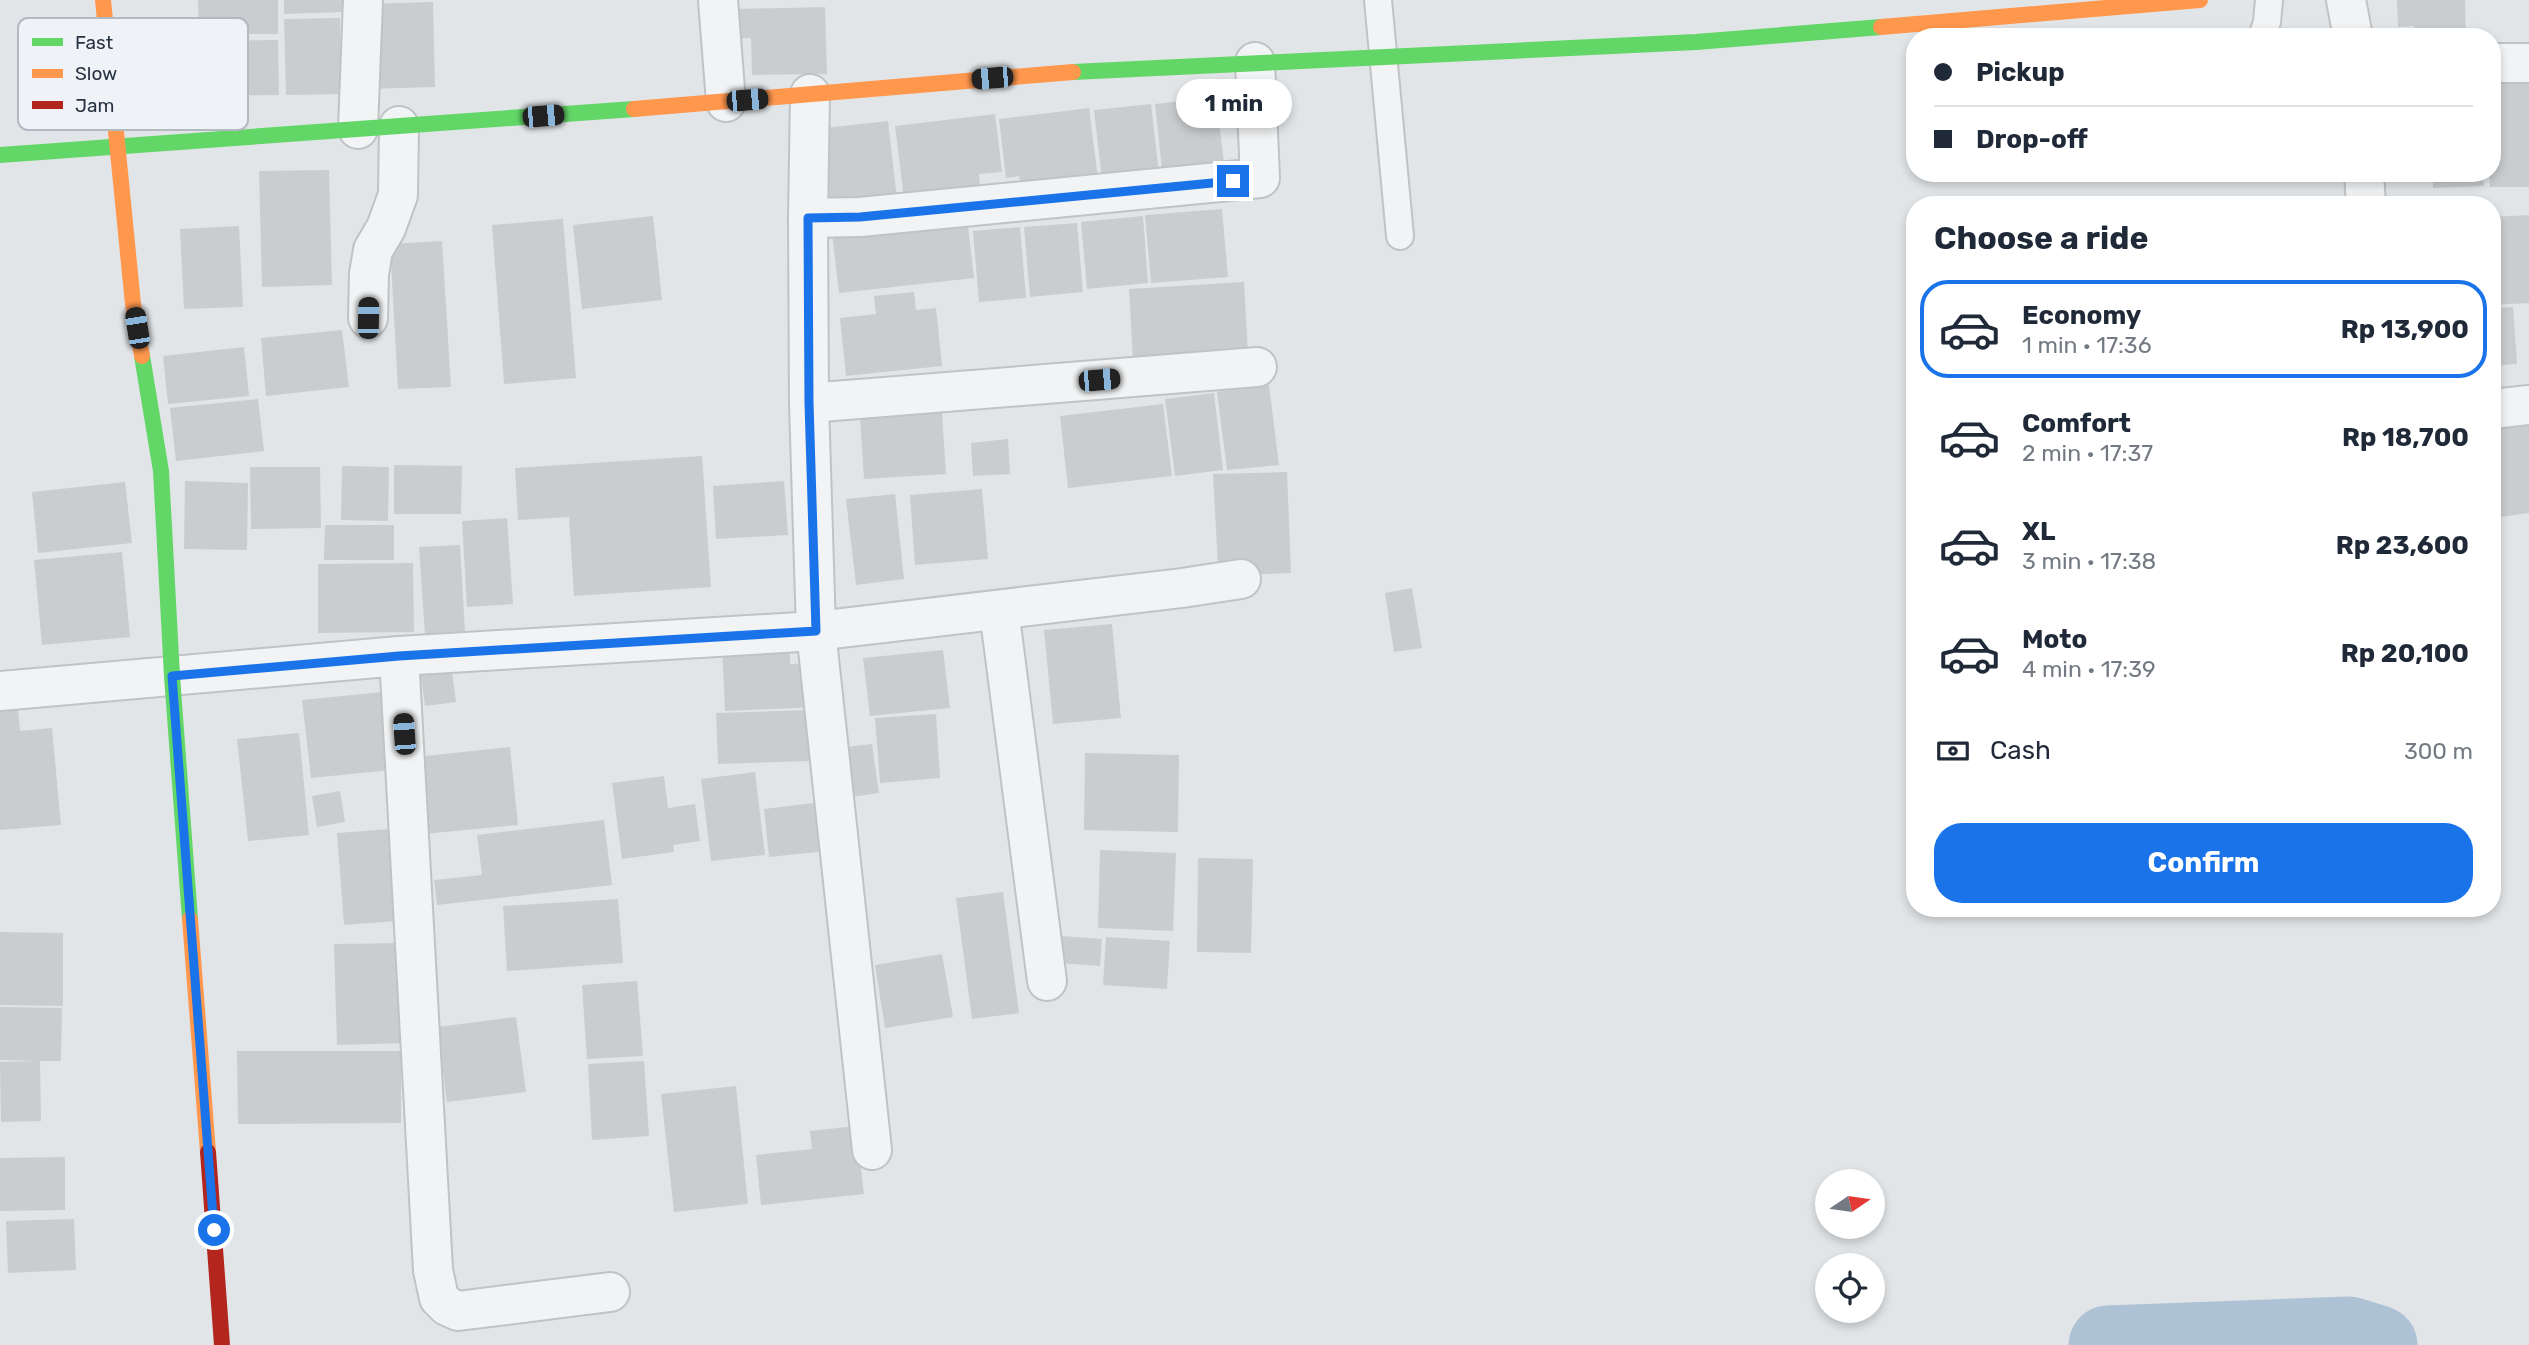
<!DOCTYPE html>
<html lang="en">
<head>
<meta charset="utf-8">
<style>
	body { margin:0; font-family:Rubik,sans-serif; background:#f6f6f7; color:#1f2937; height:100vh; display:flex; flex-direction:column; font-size:26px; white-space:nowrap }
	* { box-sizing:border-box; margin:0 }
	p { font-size:23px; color:#747a83 }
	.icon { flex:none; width:38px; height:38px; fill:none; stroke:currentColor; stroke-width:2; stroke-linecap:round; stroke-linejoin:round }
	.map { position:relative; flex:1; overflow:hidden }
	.side { position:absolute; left:1906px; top:196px; width:595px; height:721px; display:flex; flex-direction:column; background:#fff; border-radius:28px; box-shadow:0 4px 10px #0003 }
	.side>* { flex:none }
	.banner { position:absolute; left:1906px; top:28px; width:595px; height:154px; border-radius:28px; box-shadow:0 4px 10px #0003; display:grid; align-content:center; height:154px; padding:0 28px; background:#fff }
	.needle { width:46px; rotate:77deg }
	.tools { position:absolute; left:1815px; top:1169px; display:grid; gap:14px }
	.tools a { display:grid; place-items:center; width:70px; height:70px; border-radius:50%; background:#fff; box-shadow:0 4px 10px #0003; font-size:35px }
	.end { position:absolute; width:32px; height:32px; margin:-16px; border:9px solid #1a73e8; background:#fff; box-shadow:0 0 0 4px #fff }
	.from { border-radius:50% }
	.bubble { position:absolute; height:49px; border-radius:24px; background:#fff; box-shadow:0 4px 10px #0003; font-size:23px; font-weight:700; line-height:49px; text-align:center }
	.car { position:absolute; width:21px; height:42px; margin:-21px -10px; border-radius:9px; box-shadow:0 0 5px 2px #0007; background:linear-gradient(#222 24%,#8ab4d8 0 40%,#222 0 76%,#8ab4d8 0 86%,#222 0) }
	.banner b { display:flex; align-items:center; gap:24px; height:66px; font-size:26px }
	.banner b+b { border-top:2px solid #e0e1e3 }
	.banner i { width:18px; height:18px; background:#1f2937 }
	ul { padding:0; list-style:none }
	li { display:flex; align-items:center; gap:21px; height:98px; margin:0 14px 10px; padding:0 14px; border:4px solid transparent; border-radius:28px }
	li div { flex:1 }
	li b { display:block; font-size:26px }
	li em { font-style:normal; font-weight:700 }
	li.current { border-color:#1a73e8 }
	li>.icon { width:63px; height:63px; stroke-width:1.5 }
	h2 { padding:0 28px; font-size:32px; line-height:84px }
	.pay { display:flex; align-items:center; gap:18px; height:77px; padding:0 28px; font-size:26px }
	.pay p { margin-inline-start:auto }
	.primary-button { display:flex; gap:14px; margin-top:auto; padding:14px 28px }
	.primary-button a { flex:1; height:80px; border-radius:28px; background:#1a73e8; color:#fff; font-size:28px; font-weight:700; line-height:80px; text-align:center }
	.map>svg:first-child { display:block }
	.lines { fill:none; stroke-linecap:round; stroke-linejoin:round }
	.river { stroke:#aec2d5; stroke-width:79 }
	.building { fill:#cacdd0 }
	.lane-casing { stroke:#c0c3c6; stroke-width:30 }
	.street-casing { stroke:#c0c3c6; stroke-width:42 }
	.lane { stroke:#f2f3f4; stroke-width:26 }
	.street { stroke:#f2f3f4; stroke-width:38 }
	.fast { stroke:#63d668; stroke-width:16 }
	.slow { stroke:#ff974d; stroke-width:16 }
	.jam { stroke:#b3261e; stroke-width:16 }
	.route { stroke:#1a73e8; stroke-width:9 }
	.key { fill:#eff3f7; stroke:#b3b9c1; stroke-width:2 }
	.key-label { font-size:19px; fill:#273243 }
</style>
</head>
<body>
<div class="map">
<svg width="2529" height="1345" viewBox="0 0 2529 1345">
	<rect width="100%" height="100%" fill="#e2e5e8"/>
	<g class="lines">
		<polyline class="river" points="2108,1345 2349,1336 2378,1345"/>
	</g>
	<g class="building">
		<polygon points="198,0 278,0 278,34 199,34"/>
		<polygon points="284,0 343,0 343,12 284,14"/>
		<polygon points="2397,0 2465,0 2466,37 2414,37 2414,26 2398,27"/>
		<polygon points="433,2 435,87 367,89 364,4"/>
		<polygon points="825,7 827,74 752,75 751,38 736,39 735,9"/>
		<polygon points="340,18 342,94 286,95 284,19"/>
		<polygon points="278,40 279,95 202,96 201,41"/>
		<polygon points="2492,76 2529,76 2529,187 2490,187 2489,173 2492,173"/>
		<polygon points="1216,97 1225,172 1163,179 1155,104"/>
		<polygon points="1151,104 1160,182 1103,188 1094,110"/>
		<polygon points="1089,108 1099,187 1022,196 1019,176 1006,178 999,119"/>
		<polygon points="995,114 1002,172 979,174 981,198 905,207 895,126"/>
		<polygon points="888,121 897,199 825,208 815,129"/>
		<polygon points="329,170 332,285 262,287 259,171"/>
		<polygon points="2433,173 2483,173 2484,186 2433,188"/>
		<polygon points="1222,209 1228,277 1151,283 1145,215"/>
		<polygon points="2529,215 2529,303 2492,305 2492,217"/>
		<polygon points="653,216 662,300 582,309 573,225"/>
		<polygon points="1143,216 1148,283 1087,289 1081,222"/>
		<polygon points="967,217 974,278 839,293 832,233"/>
		<polygon points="563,219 576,378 504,384 492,225"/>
		<polygon points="1077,223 1083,292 1030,297 1024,227"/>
		<polygon points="239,226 243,307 184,309 180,229"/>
		<polygon points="1020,227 1026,298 979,302 973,231"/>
		<polygon points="442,241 451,387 398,389 390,244"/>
		<polygon points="1244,282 1248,354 1133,361 1129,289"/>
		<polygon points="914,292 916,310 936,308 942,366 846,376 840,318 876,314 874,296"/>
		<polygon points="2513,307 2517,364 2492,366 2492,308"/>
		<polygon points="342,330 349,387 266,396 261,338"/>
		<polygon points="244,347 249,396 168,404 163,356"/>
		<polygon points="1269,385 1279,465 1227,470 1217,392"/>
		<polygon points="1214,393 1223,470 1175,476 1165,399"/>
		<polygon points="941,397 946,474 864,479 859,402"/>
		<polygon points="258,399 264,451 176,461 170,408"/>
		<polygon points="1163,404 1172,476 1068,488 1060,416"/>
		<polygon points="2529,408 2529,513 2492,518 2492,413"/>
		<polygon points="1008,439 1010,474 973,476 971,443"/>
		<polygon points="702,456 711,587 574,596 569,517 518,520 515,468"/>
		<polygon points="394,465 462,466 461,514 394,514"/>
		<polygon points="342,466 389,467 388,521 341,520"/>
		<polygon points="250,467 320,467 321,528 251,529"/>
		<polygon points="1287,472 1291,573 1241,575 1218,566 1213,474"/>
		<polygon points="185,481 248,483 247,550 184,549"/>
		<polygon points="784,481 788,535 716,539 713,486"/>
		<polygon points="125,482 132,543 38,553 32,492"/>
		<polygon points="982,489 988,559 915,565 910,495"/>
		<polygon points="895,494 904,579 856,585 846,499"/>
		<polygon points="507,518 513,604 467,607 462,521"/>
		<polygon points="325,525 394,525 394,560 324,560"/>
		<polygon points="460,545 465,632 425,635 419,547"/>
		<polygon points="122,552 130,637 42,645 34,560"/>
		<polygon points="413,563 414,632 318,633 318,564"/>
		<polygon points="1412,588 1422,648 1394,652 1385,593"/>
		<polygon points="1112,624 1121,718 1053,724 1044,630"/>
		<polygon points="790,642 790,664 814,663 817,707 725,711 722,645"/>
		<polygon points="943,650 950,708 870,716 863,658"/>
		<polygon points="451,665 456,702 425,706 420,669"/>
		<polygon points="393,691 401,769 311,778 302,700"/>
		<polygon points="18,708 20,731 52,728 61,825 0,830 0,709"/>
		<polygon points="808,710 810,761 718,764 716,713"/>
		<polygon points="936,714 940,778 880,783 875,718"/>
		<polygon points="299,733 309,835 248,841 237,739"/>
		<polygon points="872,744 879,793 845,798 838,748"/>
		<polygon points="510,747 518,825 424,834 416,757"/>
		<polygon points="1085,753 1179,755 1178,832 1084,830"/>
		<polygon points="755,772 765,855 711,861 701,779"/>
		<polygon points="664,776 668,808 695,804 700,841 673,845 674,852 622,859 612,783"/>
		<polygon points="340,791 345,822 317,827 312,796"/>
		<polygon points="822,802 827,851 769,857 764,809"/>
		<polygon points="604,820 612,885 437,905 434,880 482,875 477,835"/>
		<polygon points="403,828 410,920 344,925 337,833"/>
		<polygon points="1100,850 1176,853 1173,931 1098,928"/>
		<polygon points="1198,858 1253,859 1251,953 1197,952"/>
		<polygon points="1003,892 1019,1013 972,1019 956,898"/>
		<polygon points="618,899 623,963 507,971 503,906"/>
		<polygon points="0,932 63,933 63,1006 0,1005"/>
		<polygon points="1048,935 1102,939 1100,966 1046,962"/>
		<polygon points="1106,937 1170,941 1167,989 1103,985"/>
		<polygon points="406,943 409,1043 337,1045 334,944"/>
		<polygon points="942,954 953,1017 885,1028 875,965"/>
		<polygon points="637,981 643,1056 587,1059 582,985"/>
		<polygon points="0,1007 62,1008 61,1061 40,1061 41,1121 1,1122 0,1062 37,1061 0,1060"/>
		<polygon points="516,1017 526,1092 447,1102 437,1027"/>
		<polygon points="237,1051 401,1051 401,1123 238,1124"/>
		<polygon points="644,1061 649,1136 592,1140 588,1064"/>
		<polygon points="736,1086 748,1204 674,1212 661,1094"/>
		<polygon points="856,1126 864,1194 761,1205 756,1155 812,1149 810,1131"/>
		<polygon points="65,1157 65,1210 0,1211 0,1158"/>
		<polygon points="74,1219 76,1270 8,1273 6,1221"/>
	</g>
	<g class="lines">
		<defs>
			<g id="lane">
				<polyline points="1378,0 1400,236"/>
				<polyline points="2262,37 2267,22 2269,0"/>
			</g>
			<g id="street">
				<polyline points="718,0 726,102"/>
				<polyline points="2346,0 2353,37"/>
				<polyline points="2492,63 2529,63"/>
				<polyline points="810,94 808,218 860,217 1260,178 1255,62"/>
				<polyline points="358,129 363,0"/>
				<polyline points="2364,173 2366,205"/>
				<polyline points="808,218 809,403"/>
				<polyline points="368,318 369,274 373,250 386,228 398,195 399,126"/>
				<polyline points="2492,409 2529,405"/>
				<polyline points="999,610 1047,981"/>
				<polyline points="399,656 433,1270 439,1298 447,1306 458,1311 610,1292"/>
				<polyline points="0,691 399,656 816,631 1182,588 1241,579"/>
				<polyline points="872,1150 816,631 809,403 1257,367"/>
			</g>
		</defs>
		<use href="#lane" class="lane-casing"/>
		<use href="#street" class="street-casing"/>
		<use href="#lane" class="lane"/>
		<use href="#street" class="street"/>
		<g class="fast">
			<polyline points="1073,72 1696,42 1881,27"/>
			<polyline points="0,155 634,109"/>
			<polyline points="142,356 161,471 172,676 190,919"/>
		</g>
		<g class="slow">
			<polyline points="103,0 133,304 142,356"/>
			<polyline points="1881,27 2200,0"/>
			<polyline points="634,109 1073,72"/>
			<polyline points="190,919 208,1152"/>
		</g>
		<polyline class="jam" points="208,1152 222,1345"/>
	</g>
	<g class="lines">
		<polyline class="route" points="214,1230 172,676 399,656 816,631 809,403 808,218 860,217 1233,181"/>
	</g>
	<rect x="18" y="18" width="230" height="112" rx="10" class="key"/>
	<rect x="32" y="38" width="31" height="8" fill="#63d668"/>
	<rect x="32" y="69" width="31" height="9" fill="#ff974d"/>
	<rect x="32" y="101" width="31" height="8" fill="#b3261e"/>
	<g class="key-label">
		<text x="75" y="49">Fast</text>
		<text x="75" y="80">Slow</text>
		<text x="75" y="112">Jam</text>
	</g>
</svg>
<div class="tools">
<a><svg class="needle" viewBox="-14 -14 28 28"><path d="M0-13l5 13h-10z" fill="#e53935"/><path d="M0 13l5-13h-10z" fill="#747a83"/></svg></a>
<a><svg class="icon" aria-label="locate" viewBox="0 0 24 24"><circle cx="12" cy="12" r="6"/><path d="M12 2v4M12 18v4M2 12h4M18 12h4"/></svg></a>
</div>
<i class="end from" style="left:214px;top:1230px"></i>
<i class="end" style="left:1233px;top:181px"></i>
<div class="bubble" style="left:1176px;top:79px;width:116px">1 min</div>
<i class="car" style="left:992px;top:78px;rotate:265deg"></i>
<i class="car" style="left:747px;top:100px;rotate:85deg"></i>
<i class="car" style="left:543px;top:116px;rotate:85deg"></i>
<i class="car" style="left:368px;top:318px;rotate:1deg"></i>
<i class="car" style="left:137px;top:328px;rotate:351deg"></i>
<i class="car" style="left:1099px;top:380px;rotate:85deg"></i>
<i class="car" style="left:404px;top:734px;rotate:356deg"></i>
<div class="banner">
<b><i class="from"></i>Pickup</b>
<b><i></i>Drop-off</b>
</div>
<section class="side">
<h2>Choose a ride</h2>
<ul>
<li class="current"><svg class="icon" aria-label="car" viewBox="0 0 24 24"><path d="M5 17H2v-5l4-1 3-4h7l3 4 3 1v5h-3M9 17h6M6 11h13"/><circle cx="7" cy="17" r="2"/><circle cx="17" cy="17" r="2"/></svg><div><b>Economy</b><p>1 min · 17:36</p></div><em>Rp 13,900</em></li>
<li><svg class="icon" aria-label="car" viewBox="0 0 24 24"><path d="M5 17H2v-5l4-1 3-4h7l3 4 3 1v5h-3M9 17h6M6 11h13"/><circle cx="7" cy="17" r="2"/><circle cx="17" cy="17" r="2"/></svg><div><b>Comfort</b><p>2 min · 17:37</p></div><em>Rp 18,700</em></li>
<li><svg class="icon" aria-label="car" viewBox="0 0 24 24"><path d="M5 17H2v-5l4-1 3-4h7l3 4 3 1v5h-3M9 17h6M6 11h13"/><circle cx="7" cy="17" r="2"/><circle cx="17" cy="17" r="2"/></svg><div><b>XL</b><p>3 min · 17:38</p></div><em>Rp 23,600</em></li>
<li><svg class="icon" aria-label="car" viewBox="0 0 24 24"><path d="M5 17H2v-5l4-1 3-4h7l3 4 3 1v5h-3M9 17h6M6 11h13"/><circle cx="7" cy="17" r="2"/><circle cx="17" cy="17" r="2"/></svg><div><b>Moto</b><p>4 min · 17:39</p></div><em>Rp 20,100</em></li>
</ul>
<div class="pay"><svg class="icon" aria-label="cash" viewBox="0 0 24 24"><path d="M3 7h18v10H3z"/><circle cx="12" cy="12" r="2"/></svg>Cash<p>300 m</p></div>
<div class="primary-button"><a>Confirm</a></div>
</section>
</div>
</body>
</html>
